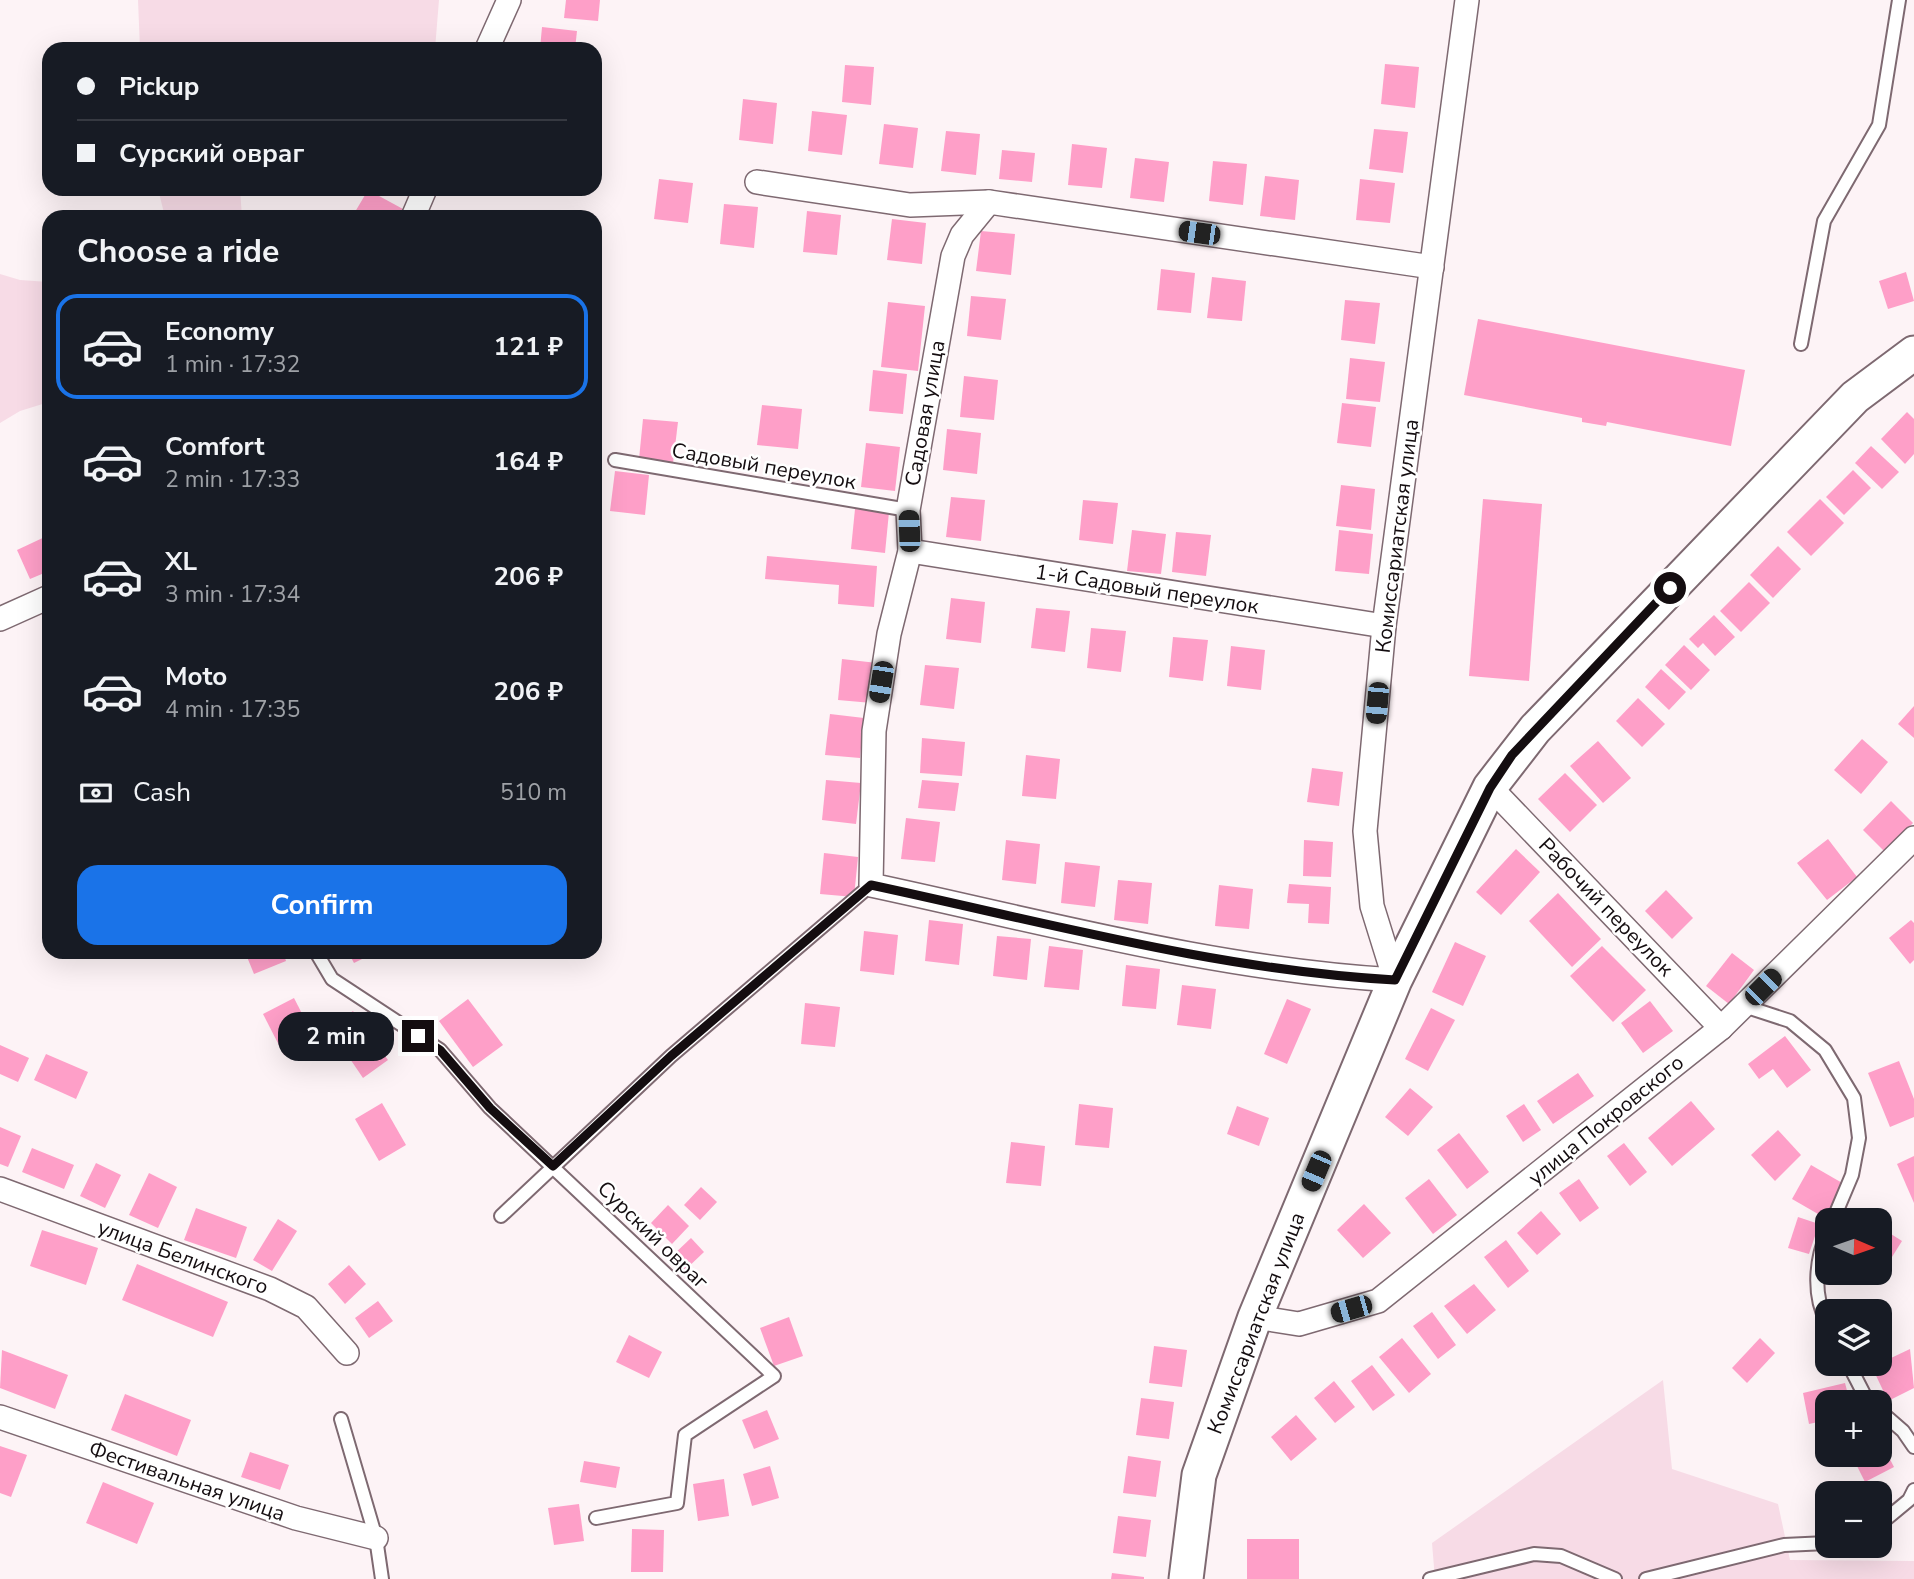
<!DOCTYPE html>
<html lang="en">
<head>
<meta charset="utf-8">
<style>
	body { margin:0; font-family:"Nunito Sans",sans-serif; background:#20242c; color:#f1f3f6; height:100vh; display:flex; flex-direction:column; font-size:26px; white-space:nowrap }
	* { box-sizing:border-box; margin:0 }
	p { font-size:23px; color:#9ea1a6 }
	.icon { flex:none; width:38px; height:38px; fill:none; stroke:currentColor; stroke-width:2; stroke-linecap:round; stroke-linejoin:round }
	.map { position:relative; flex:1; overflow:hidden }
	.panel { position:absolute; left:42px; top:210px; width:560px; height:749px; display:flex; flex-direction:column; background:#171b24; border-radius:21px; box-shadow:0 7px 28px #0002 }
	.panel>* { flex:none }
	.guide { position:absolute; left:42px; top:42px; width:560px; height:154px; border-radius:21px; box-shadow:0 7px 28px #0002; display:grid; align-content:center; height:154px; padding:0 35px; background:#171b24 }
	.needle { width:46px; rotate:92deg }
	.tools { position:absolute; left:1815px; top:1208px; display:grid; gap:14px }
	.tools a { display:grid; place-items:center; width:77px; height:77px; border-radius:14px; background:#171b24; box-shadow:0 7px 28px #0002; font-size:35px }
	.end { position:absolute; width:32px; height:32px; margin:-16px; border:9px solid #140d10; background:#fff; box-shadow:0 0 0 4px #fff }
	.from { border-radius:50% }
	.bubble { position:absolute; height:49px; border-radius:21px; background:#171b24; box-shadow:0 7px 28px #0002; font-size:23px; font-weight:700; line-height:49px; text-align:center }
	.car { position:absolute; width:21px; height:42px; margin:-21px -10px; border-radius:9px; box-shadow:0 0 5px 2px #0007; background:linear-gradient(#222 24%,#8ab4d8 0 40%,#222 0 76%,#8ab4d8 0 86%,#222 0) }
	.guide b { display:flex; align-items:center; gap:24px; height:66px; font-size:26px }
	.guide b+b { border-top:2px solid #363941 }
	.guide i { width:18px; height:18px; background:#f1f3f6 }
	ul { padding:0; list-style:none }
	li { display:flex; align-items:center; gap:21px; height:105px; margin:0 14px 10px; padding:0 21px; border:4px solid transparent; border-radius:21px }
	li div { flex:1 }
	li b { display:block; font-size:26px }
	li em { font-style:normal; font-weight:700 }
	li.on { border-color:#1a73e8 }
	li>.icon { width:63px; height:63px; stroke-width:1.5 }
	h2 { padding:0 35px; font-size:32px; line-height:84px }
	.pay { display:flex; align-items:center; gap:18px; height:77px; padding:0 35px; font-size:26px }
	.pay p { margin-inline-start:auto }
	.primary-button { display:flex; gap:14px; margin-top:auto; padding:14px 35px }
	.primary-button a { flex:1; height:80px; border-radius:21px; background:#1a73e8; color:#fff; font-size:28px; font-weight:700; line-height:80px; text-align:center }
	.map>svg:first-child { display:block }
	.green { fill:#f7dbe6 }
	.building { fill:#fe9fc8 }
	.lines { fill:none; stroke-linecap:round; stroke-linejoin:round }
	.service-casing { stroke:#7e6971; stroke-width:16 }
	.minor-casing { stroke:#7e6971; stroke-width:26 }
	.secondary-casing { stroke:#7e6971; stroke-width:37 }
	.service { stroke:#fff; stroke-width:12 }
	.minor { stroke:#fff; stroke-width:23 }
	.secondary { stroke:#fff; stroke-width:33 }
	.route { stroke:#140d10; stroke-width:9 }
	.labels { text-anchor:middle; stroke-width:5; stroke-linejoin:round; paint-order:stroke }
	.street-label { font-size:21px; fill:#140d10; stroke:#fff }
</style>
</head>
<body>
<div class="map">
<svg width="1914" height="1579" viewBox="0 0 1914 1579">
	<rect width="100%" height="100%" fill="#fdf3f6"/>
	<g class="green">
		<polygon points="138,0 439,0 435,49 140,49"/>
		<polygon points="158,189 240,189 242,217 165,217"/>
		<polygon points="0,274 20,280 49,282 49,402 20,411 0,423"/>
		<polygon points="1663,1380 1672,1469 1778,1504 1790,1560 1914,1561 1914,1579 1435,1579 1432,1543"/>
	</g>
	<g class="building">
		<polygon points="566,0 600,0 598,21 564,18"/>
		<polygon points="542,27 577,31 575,49 540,49"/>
		<polygon points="1385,64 1419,67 1415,108 1381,104"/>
		<polygon points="845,65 874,67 871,105 842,102"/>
		<polygon points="743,99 777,103 773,144 739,140"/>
		<polygon points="812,111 847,115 842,155 808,151"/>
		<polygon points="884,124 918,128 913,168 879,164"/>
		<polygon points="1374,129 1408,132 1403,173 1369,169"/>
		<polygon points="946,131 980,134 976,175 941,171"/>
		<polygon points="1072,144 1107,148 1102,188 1068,185"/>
		<polygon points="1002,150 1035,153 1032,182 999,179"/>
		<polygon points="1135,158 1169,162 1164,202 1130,198"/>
		<polygon points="1213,161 1247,164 1243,205 1209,201"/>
		<polygon points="1265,176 1299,180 1295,220 1260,216"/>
		<polygon points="659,179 693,183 688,223 654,219"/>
		<polygon points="1360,179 1395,183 1390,223 1356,220"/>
		<polygon points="368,190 403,209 399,217 352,217"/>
		<polygon points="724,204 758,207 754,248 720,244"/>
		<polygon points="807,211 841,215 837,255 803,252"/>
		<polygon points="892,219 926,223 922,264 887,260"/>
		<polygon points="981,231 1015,234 1011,275 976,271"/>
		<polygon points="1161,269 1195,273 1191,313 1157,310"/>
		<polygon points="1906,272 1914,301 1888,309 1879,281"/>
		<polygon points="1212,277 1246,281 1242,321 1207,318"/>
		<polygon points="971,296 1006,299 1001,340 967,336"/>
		<polygon points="1345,300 1380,303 1375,344 1341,340"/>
		<polygon points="888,302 925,306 918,371 881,367"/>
		<polygon points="1478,319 1745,370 1731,446 1607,422 1606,426 1582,422 1582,418 1464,395"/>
		<polygon points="1350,358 1385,362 1380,402 1346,399"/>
		<polygon points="873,370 907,374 903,414 869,411"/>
		<polygon points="964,376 998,380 994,420 960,417"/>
		<polygon points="1342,403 1376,407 1371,447 1337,443"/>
		<polygon points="762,405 802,409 798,449 757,445"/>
		<polygon points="1907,412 1914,419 1914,454 1905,464 1881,439"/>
		<polygon points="643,419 678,422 673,463 639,459"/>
		<polygon points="947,429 981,433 977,474 943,470"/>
		<polygon points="866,443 900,447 895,491 861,487"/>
		<polygon points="1871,446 1899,472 1882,489 1855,463"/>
		<polygon points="1853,470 1871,488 1844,515 1826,497"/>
		<polygon points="615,471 649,475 645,515 610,511"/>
		<polygon points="1341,485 1375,489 1371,530 1336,526"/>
		<polygon points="951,497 985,500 981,541 946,537"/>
		<polygon points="1483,499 1542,504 1529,681 1469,676"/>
		<polygon points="1820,499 1844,523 1811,556 1787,532"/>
		<polygon points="1083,500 1118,503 1113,544 1079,540"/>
		<polygon points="855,509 889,512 885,553 851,549"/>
		<polygon points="1132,530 1166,534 1161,574 1127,571"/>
		<polygon points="1339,530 1373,534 1369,574 1335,571"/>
		<polygon points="1176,532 1211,535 1206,576 1172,572"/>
		<polygon points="49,535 49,571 30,579 17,550"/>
		<polygon points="1778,546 1801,569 1773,598 1750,575"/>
		<polygon points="767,556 877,566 874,607 838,604 839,585 765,579"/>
		<polygon points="1749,582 1770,603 1741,632 1720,611"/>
		<polygon points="951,598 985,602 981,643 946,639"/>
		<polygon points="1036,608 1070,611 1065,652 1031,648"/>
		<polygon points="1714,615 1735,637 1715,656 1703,643 1698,648 1689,639"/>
		<polygon points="1091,628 1126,631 1121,672 1087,668"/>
		<polygon points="1173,637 1208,640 1203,681 1169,677"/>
		<polygon points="1684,645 1710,670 1691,690 1665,665"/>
		<polygon points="1231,646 1265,650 1261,690 1227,686"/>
		<polygon points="842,659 877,663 872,703 838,700"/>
		<polygon points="925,665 959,668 954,709 920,705"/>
		<polygon points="1661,669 1686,692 1669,710 1645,687"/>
		<polygon points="1638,698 1665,724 1642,747 1616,721"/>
		<polygon points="1914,706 1914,738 1898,724"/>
		<polygon points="830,714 864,718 860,758 825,755"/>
		<polygon points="922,738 965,742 962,776 920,773"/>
		<polygon points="1862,739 1888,762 1861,794 1834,770"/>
		<polygon points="1598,741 1631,778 1603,803 1570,766"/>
		<polygon points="1026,755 1060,759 1056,799 1022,796"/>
		<polygon points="1312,768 1343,772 1339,806 1307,802"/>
		<polygon points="1565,773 1597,805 1570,832 1538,799"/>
		<polygon points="826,780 861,783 856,824 822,820"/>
		<polygon points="922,780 959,783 955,811 918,808"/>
		<polygon points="1891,801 1913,823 1885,852 1863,830"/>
		<polygon points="906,818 940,822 935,862 901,859"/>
		<polygon points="1828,839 1857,877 1827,900 1797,863"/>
		<polygon points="1006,840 1040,844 1036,884 1002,880"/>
		<polygon points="1304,840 1333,842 1331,877 1303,876"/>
		<polygon points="1516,849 1540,872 1501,915 1476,892"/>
		<polygon points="824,853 858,857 854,897 820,894"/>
		<polygon points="1065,862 1100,866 1095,907 1061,903"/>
		<polygon points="1118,880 1152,883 1148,924 1114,920"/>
		<polygon points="1289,884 1331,887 1329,924 1308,923 1309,904 1287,903"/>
		<polygon points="1219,885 1253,889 1249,929 1215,926"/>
		<polygon points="1666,890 1693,918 1672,939 1645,911"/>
		<polygon points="1558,893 1601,939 1572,967 1529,921"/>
		<polygon points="929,920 963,924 959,965 925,961"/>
		<polygon points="1911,920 1914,923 1914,960 1910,964 1889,938"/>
		<polygon points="864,931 898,935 894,975 860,971"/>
		<polygon points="997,936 1031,939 1027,980 993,976"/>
		<polygon points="1455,942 1486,956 1463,1006 1432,992"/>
		<polygon points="1049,946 1083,950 1079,990 1044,987"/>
		<polygon points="1602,946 1646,990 1613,1022 1570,976"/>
		<polygon points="245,952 283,952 286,961 254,974"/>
		<polygon points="348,952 376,952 354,963"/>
		<polygon points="1732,953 1754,970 1729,1004 1706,986"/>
		<polygon points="1126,965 1160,969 1156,1009 1122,1006"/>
		<polygon points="1182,985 1216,989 1211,1029 1177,1025"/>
		<polygon points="294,998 315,1039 284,1055 263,1014"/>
		<polygon points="468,999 503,1045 473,1067 439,1021"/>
		<polygon points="1287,999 1311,1009 1287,1064 1264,1054"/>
		<polygon points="1650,1001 1673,1031 1643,1053 1621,1023"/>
		<polygon points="805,1003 840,1007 835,1047 801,1044"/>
		<polygon points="1431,1008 1455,1020 1428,1071 1405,1059"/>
		<polygon points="353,1011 388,1060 363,1078 329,1028"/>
		<polygon points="1785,1036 1811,1070 1787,1088 1773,1069 1759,1079 1748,1064"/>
		<polygon points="0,1045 29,1058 18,1082 0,1074"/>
		<polygon points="46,1054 88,1072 76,1099 34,1080"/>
		<polygon points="1899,1061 1914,1099 1914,1117 1890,1127 1868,1073"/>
		<polygon points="1578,1073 1594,1096 1553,1124 1537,1101"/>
		<polygon points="1410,1088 1433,1107 1408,1136 1385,1117"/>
		<polygon points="1691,1101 1715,1129 1672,1166 1648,1138"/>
		<polygon points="382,1103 406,1145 379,1161 355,1119"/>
		<polygon points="1079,1104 1113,1108 1109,1148 1075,1145"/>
		<polygon points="1524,1104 1541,1130 1523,1142 1506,1116"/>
		<polygon points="1237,1106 1269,1118 1259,1146 1227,1134"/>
		<polygon points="0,1127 21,1136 8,1167 0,1164"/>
		<polygon points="1778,1130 1801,1155 1775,1181 1751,1155"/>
		<polygon points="1459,1133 1489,1172 1467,1189 1437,1150"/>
		<polygon points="1011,1142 1045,1146 1041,1186 1006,1183"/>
		<polygon points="1624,1143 1647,1172 1630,1186 1607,1156"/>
		<polygon points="32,1148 74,1165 64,1189 22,1172"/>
		<polygon points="1914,1156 1914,1203 1897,1164"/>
		<polygon points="96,1163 121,1175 105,1208 80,1196"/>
		<polygon points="1811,1165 1844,1184 1825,1218 1792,1199"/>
		<polygon points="149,1173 177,1187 158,1228 129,1215"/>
		<polygon points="1429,1179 1457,1215 1433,1234 1405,1198"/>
		<polygon points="1579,1179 1599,1208 1580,1222 1559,1193"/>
		<polygon points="701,1187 717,1202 700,1220 684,1205"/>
		<polygon points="1364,1204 1391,1233 1363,1258 1337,1230"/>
		<polygon points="668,1205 689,1226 672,1244 651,1223"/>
		<polygon points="196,1208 247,1227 236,1258 184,1240"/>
		<polygon points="1541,1211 1561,1234 1537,1255 1517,1233"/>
		<polygon points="1798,1217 1819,1224 1809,1254 1788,1248"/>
		<polygon points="278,1219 297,1231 272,1271 253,1260"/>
		<polygon points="1880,1227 1902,1241 1882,1273 1880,1271"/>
		<polygon points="42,1230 98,1248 86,1285 30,1266"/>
		<polygon points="691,1238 704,1252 684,1271 671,1257"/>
		<polygon points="1506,1240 1529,1271 1508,1288 1484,1257"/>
		<polygon points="137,1264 228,1302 213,1337 122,1300"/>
		<polygon points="349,1265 366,1284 345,1304 328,1284"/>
		<polygon points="1474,1284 1496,1310 1467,1334 1444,1306"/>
		<polygon points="378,1301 393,1321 369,1338 355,1318"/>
		<polygon points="1432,1312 1456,1345 1438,1359 1413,1326"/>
		<polygon points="789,1317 803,1356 774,1366 760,1328"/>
		<polygon points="629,1335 662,1352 649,1378 616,1362"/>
		<polygon points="1402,1338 1431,1374 1409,1393 1379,1357"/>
		<polygon points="1760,1338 1775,1353 1747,1383 1732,1368"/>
		<polygon points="1154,1346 1187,1350 1182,1387 1149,1383"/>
		<polygon points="1910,1349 1914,1388 1888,1401 1872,1367"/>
		<polygon points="2,1350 68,1375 55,1409 0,1388"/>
		<polygon points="1372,1365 1395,1395 1373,1411 1351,1381"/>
		<polygon points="1334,1381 1355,1407 1335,1423 1314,1398"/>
		<polygon points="1845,1383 1850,1402 1827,1402 1827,1420 1809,1424 1803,1393"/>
		<polygon points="125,1394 191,1420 177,1456 111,1430"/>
		<polygon points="1141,1398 1174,1402 1169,1439 1136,1435"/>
		<polygon points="767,1410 779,1439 754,1449 742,1420"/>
		<polygon points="1296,1415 1317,1439 1291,1461 1271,1437"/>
		<polygon points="1880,1440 1894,1467 1865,1482 1851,1454 1880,1454"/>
		<polygon points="0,1446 27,1455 11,1497 0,1493"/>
		<polygon points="250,1452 289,1465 280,1490 241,1477"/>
		<polygon points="1128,1456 1161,1461 1156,1497 1123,1493"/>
		<polygon points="584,1461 620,1467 616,1488 580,1482"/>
		<polygon points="770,1466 779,1498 752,1506 743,1474"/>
		<polygon points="724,1479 729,1516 698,1521 693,1484"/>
		<polygon points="103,1482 154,1503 137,1544 86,1523"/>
		<polygon points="579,1504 584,1541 554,1545 548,1508"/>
		<polygon points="1118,1516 1151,1520 1146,1557 1113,1553"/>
		<polygon points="632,1529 664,1530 663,1572 631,1572"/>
		<rect x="1247" y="1539" width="52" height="40"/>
		<polygon points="1112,1573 1144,1577 1144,1579 1111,1579"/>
	</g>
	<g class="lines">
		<defs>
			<g id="service">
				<polyline points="1801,344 1824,221 1879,125 1899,0"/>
				<polyline points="615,460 908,510"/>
				<polyline points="316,952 332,979 440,1050 490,1108 774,1376 685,1435 677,1503 596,1518"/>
				<polyline points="1744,1006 1790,1021 1825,1050 1854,1098 1859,1138 1852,1175 1833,1220"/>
				<polyline points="501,1216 671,1056 871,885"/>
				<path d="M 1827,1233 C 1815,1262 1813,1296 1827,1323"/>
				<polyline points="1848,1363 1868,1402"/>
				<polyline points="1880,1411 1903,1431 1914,1447"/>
				<polyline points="341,1419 376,1538 382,1579"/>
				<polyline points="1880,1524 1909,1500 1914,1490"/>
				<polyline points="1430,1579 1534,1554 1561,1556 1615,1579"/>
				<polyline points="1646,1579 1784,1545 1827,1543"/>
			</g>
			<g id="minor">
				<polyline points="487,49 509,0"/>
				<polyline points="757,182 910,205 989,202 1432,267"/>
				<path d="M 989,202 L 962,235 L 953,256 L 908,510 L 910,551 L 889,634 L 874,731 L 871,885 C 1044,922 1218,970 1395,980 L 1372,906 L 1365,831 L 1384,626 L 1467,0"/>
				<polyline points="413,217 425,189"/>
				<polyline points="910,551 1384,626"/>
				<polyline points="0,619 49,597"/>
				<polyline points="1490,787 1721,1028"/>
				<polyline points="0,1189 270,1289 306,1307 347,1353"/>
				<polyline points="1255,1317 1299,1324 1378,1301 1721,1028 1914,838"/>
				<polyline points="0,1417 296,1518 376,1538"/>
			</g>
			<polyline id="secondary" points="1186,1579 1199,1475 1255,1317 1395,980 1490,787 1535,729 1855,397 1914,353"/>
		</defs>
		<use href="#service" class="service-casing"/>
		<use href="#minor" class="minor-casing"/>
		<use href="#secondary" class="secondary-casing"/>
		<use href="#service" class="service"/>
		<use href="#minor" class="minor"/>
		<use href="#secondary" class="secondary"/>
	</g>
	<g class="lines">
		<path class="route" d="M 418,1036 L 440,1050 L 490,1108 L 553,1166 L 671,1056 L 871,885 C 1044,922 1218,970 1395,980 L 1490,788 L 1512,755 L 1670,588"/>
	</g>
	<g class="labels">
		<g class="street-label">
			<text transform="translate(925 413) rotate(-80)" y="7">Садовая улица</text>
			<text transform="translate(764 466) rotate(10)" y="7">Садовый переулок</text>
			<text transform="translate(1397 536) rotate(-83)" y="7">Комиссариатская улица</text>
			<text transform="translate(1147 589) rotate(9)" y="7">1-й Садовый переулок</text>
			<text transform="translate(1606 907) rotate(46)" y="7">Рабочий переулок</text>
			<text transform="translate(1606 1120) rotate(-39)" y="7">улица Покровского</text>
			<text transform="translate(653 1235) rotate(44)" y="7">Сурский овраг</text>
			<text transform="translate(183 1257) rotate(20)" y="7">улица Белинского</text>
			<text transform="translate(1256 1323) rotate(-69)" y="7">Комиссариатская улица</text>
			<text transform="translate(187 1481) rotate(19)" y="7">Фестивальная улица</text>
		</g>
	</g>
</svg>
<div class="tools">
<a><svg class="needle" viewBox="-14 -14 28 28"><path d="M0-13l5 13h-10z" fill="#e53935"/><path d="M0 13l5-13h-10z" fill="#9ea1a6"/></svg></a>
<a><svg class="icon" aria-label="layers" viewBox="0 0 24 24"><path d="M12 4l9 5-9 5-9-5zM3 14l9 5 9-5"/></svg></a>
<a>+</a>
<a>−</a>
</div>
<i class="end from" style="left:1670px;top:588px"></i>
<i class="end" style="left:418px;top:1036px"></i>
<div class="bubble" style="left:278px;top:1012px;width:116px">2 min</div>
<i class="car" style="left:1199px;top:233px;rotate:278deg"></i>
<i class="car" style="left:909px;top:531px;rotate:358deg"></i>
<i class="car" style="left:881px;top:682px;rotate:189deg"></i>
<i class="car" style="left:1377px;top:703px;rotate:185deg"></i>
<i class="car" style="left:1763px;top:987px;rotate:45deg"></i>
<i class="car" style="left:1316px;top:1171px;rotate:203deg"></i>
<i class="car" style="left:1351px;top:1309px;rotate:254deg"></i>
<div class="guide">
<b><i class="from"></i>Pickup</b>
<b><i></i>Сурский овраг</b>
</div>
<section class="panel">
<h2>Choose a ride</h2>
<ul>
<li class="on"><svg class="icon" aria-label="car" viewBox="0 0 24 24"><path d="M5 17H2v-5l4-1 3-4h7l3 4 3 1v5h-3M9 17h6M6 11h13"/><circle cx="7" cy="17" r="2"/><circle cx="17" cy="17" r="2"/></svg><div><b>Economy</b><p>1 min · 17:32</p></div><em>121 ₽</em></li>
<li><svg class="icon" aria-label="car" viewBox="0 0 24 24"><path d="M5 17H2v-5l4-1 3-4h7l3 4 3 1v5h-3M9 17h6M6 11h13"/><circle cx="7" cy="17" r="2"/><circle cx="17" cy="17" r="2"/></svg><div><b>Comfort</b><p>2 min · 17:33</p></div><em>164 ₽</em></li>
<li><svg class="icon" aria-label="car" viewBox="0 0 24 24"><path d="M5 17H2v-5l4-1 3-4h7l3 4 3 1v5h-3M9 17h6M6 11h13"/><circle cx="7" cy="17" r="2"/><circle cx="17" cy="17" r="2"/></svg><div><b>XL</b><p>3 min · 17:34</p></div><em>206 ₽</em></li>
<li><svg class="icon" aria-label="car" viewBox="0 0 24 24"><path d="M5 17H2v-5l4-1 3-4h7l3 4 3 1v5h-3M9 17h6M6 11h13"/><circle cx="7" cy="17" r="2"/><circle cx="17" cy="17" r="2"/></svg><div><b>Moto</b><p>4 min · 17:35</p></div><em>206 ₽</em></li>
</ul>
<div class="pay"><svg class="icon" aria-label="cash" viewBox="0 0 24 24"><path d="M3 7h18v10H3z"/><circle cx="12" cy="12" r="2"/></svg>Cash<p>510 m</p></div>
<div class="primary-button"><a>Confirm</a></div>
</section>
</div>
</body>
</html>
